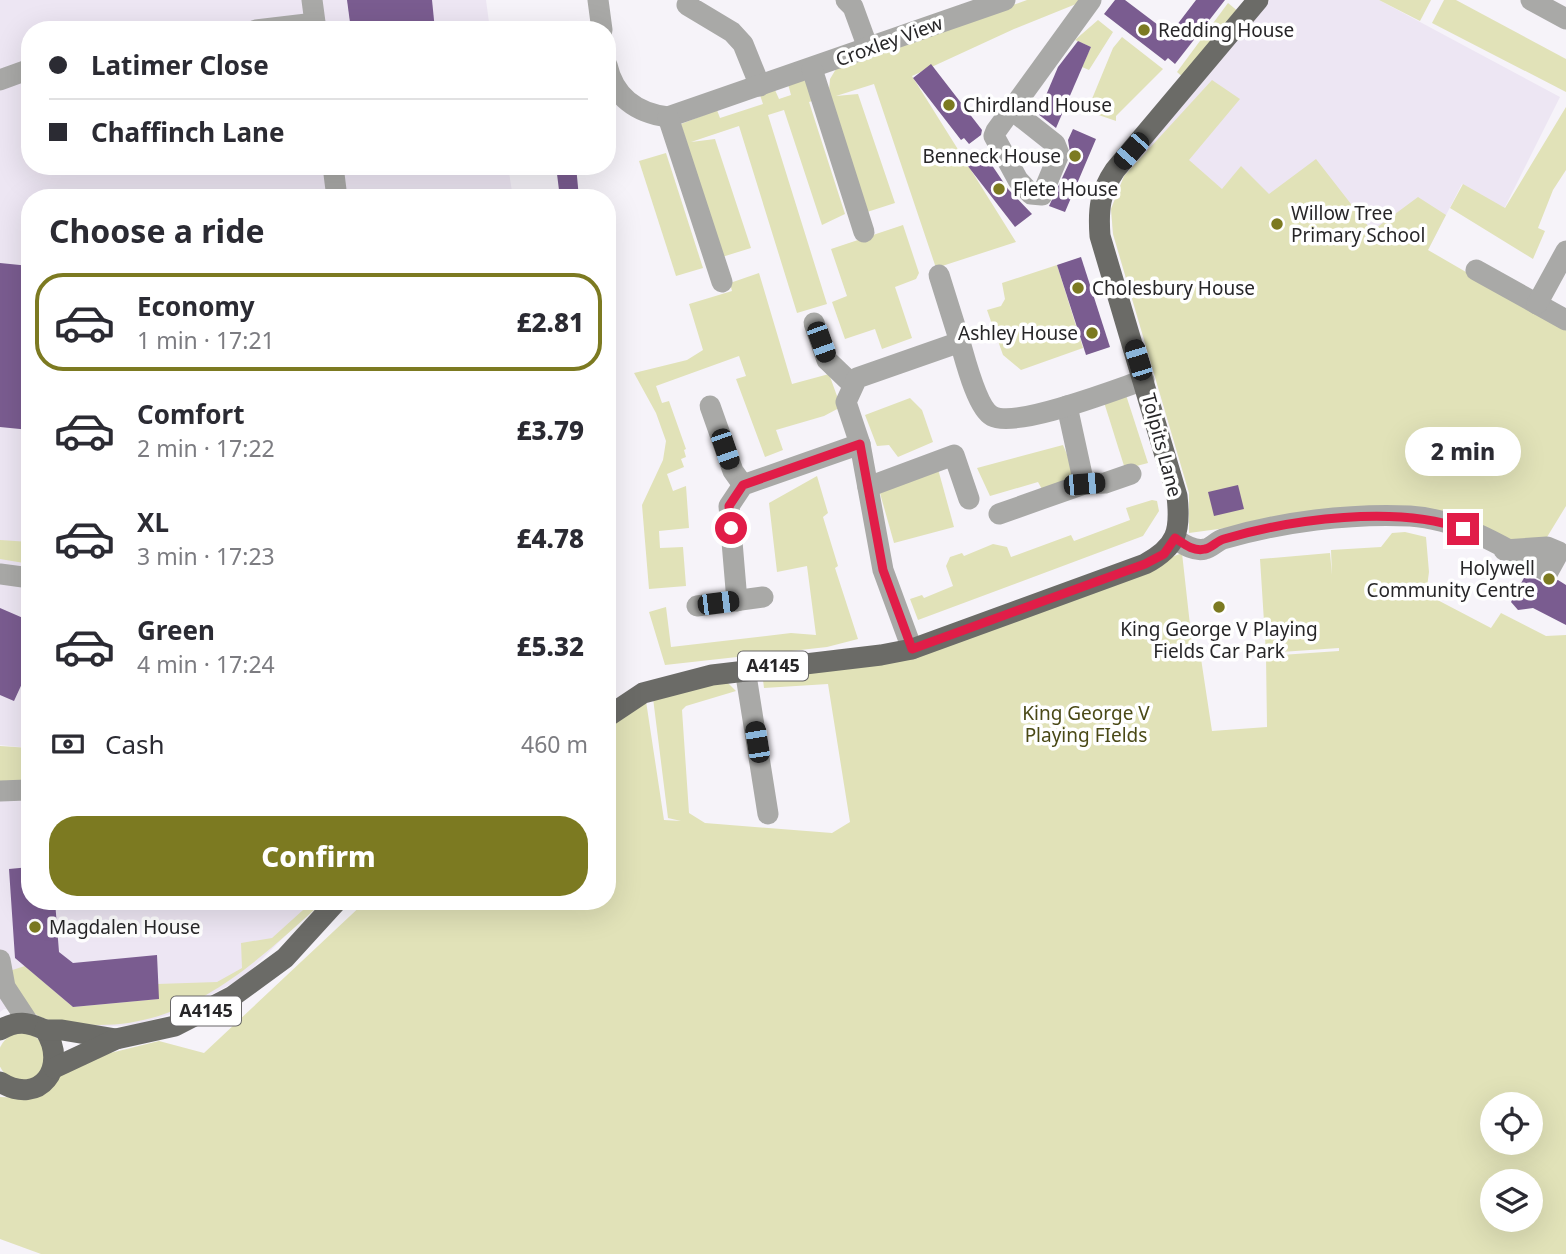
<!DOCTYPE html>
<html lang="en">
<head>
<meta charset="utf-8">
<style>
	body { margin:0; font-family:"Noto Sans",sans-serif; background:#f7f7f7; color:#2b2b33; height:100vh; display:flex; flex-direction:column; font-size:26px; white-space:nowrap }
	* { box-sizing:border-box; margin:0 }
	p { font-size:23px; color:#7c7c81 }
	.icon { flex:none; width:38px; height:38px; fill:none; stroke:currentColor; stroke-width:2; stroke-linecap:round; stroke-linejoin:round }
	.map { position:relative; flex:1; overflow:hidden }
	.panel { position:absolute; left:21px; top:189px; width:595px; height:721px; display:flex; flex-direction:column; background:#fff; border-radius:28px; box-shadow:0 7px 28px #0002 }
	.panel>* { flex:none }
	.guide { position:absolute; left:21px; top:21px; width:595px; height:154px; border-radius:28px; box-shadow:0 7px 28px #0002; display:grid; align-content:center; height:154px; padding:0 28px; background:#fff }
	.fabs { position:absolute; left:1480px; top:1092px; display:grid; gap:14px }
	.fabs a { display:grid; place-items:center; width:63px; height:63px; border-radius:50%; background:#fff; box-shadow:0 7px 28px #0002; font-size:35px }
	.end { position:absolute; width:32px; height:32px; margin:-16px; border:9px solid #e11d48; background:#fff; box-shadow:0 0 0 4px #fff }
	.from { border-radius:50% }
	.bubble { position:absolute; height:49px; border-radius:24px; background:#fff; box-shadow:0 7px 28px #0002; font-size:23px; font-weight:800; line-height:49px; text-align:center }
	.car { position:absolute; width:21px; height:42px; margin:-21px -10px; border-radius:9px; box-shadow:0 0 5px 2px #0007; background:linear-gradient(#222 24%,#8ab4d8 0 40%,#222 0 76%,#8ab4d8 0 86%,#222 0) }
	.guide b { display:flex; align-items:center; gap:24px; height:66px; font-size:26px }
	.guide b+b { border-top:2px solid #e1e1e2 }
	.guide i { width:18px; height:18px; background:#2b2b33 }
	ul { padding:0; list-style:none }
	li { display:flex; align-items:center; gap:21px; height:98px; margin:0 14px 10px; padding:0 14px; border:4px solid transparent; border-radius:28px }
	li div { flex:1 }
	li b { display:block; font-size:26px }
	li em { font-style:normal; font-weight:800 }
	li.on { border-color:#7c7a21 }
	li>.icon { width:63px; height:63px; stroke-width:1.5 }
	h2 { padding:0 28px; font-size:32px; line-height:84px }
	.pay { display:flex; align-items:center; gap:18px; height:77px; padding:0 28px; font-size:26px }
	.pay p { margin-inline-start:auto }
	.primary-button { display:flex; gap:14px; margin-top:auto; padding:14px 28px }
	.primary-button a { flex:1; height:80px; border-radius:28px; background:#7c7a21; color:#fff; font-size:28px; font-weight:800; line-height:80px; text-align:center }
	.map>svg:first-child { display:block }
	.built { fill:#ede6f3 }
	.green { fill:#e1e2b8; fill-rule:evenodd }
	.building { fill:#7a5c90 }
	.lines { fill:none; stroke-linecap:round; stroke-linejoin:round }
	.minor { stroke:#a9a9a7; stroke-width:21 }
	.major { stroke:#6b6b67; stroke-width:21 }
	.route { stroke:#e11d48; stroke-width:9 }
	.poi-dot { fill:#7c7a21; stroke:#fff; stroke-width:2.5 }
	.labels { text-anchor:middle; stroke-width:7; stroke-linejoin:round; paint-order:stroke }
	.shield { fill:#fff; stroke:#686768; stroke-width:2 }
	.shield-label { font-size:18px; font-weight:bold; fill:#272628 }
	.poi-label { font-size:19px; fill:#272628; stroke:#fff; text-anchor:start }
	.street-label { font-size:19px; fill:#272628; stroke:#fff }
	.park-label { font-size:19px; fill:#4a4916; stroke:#fff }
</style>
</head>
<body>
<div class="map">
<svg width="1566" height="1254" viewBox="0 0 1566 1254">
	<rect width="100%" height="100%" fill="#f6f3f9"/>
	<g class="built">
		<polygon points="0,0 486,0 490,30 30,30 30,166 508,166 513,198 30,198 30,748 0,745"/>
		<polygon points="1270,0 1379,0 1560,97 1504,209 1462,184 1428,250 1175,444 1113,234 1111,209 1124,176"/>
		<polygon points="30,785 30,901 320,901 244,977 181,1011 135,1025 94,1027 60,1023 31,1013 4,1009 0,1012 0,786"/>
	</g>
	<g class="green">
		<polygon points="1027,0 1086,0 1014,29 912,76 1016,242 936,268 874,84 836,96 858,94 895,203 864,213 829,91 830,79 836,69"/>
		<polygon points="1379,0 1431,0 1420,21"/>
		<polygon points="1444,0 1456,0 1566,59 1566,92 1432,23"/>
		<polygon points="1228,3 1240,13 1186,80 1177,72"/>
		<polygon points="1098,20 1113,32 1089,70 1082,67 1091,47 1075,40"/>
		<polygon points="1122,37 1163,69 1116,116 1116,121 1087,111 1113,48"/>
		<polygon points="804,80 819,99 809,102 845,214 822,225 784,110 768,115 827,304 797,313 739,126 691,142 715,139 751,248 722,257 681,124 717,110 720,118 763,104 760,95 775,90 779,99 791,95 788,84"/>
		<polygon points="1212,80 1240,99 1189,160 1222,189 1241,166 1269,194 1316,159 1372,231 1418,197 1446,215 1428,250 1566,330 1566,506 1544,542 1503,544 1445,517 1329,514 1189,533 1189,493 1113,234 1111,209 1124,176"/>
		<polygon points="1566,107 1566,170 1553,190 1538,228 1545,231 1533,259 1450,208 1463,184 1505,208"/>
		<polygon points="666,153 703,268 676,276 639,161"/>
		<polygon points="903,225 919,273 916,279 895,287 912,338 882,349 875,329 845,339 832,302 847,296 831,249"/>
		<polygon points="1057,265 1083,348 1021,370 1003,355 987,310 1001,306 1005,299 1002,283"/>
		<polygon points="759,273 792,384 829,374 841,407 824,416 776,430 783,450 765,457 736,379 746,376 739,356 656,386 662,403 669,401 686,449 684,450 686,457 681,459 684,467 667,474 673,491 686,486 689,528 659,531 660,548 683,547 686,586 649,589 642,505 663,460 666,441 656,413 634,373 687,360 703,350 689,304 732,291 730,283"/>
		<polygon points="1126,395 1148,463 1125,469 1103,399"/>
		<polygon points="910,398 922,410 933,442 898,457 889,445 877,446 865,415"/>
		<polygon points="1063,445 1078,480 1043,491 1038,482 990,496 977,468"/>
		<polygon points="938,469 954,527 894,543 878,486"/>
		<polygon points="817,476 828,513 823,517 838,566 835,568 858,639 827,647 665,665 649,612 666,607 671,647 791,633 816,635 807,566 777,572 769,503"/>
		<polygon points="1152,500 1157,501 1159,511 1143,536 918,620 910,599 922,595 924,598 953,586 946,566 950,557 962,553 964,556 993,544 1007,547 1011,557 1071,535 1074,541 1130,520 1126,508"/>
		<path d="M 1405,532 L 1426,537 L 1429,572 L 1426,594 L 1491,628 L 1501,613 L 1546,636 L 1566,635 L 1566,1254 L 41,1254 L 0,1239 L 0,1097 L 25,1098 L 61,1071 L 90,1058 L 159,1041 L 204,1053 L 366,901 L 607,901 L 607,717 L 646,701 L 664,820 L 681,821 L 668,818 L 653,698 L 726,681 L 736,691 L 686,706 L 682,710 L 689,813 L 705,823 L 832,833 L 850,822 L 828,684 L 764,688 L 763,680 L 914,658 L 1182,553 L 1193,652 L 1200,652 L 1212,731 L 1267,727 L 1266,656 L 1339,651 L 1339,648 L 1266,653 L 1260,559 L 1330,553 L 1332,575 L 1331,550 L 1381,547 L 1392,533 ZM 1493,1104 L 1531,1104 L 1531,1143 L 1493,1143 ZM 1493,1181 L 1531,1181 L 1531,1220 L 1493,1220 Z"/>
		<polygon points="0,540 30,542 30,564 0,559"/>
		<polygon points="0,746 30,748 30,785 0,786"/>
		<path d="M 313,901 L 324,901 C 252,966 183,1034 79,1024 C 65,1023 44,1022 33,1012 C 22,1002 14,984 6,972 L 25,966 L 73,1007 L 158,999 L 157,984 L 217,982 L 242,968 L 241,943 L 272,938 Z"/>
		<circle cx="22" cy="1057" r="24"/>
	</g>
	<g class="building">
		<polygon points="347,0 432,0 435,30 351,30"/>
		<polygon points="1115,0 1125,0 1170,34 1196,0 1225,0 1175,64 1168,58 1165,61 1104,14"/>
		<polygon points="1078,41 1091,47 1056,128 1038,114 1058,67"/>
		<polygon points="931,64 982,130 981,135 969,144 964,138 961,140 913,78"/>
		<polygon points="1073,129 1096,139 1065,212 1049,206 1071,159 1068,140"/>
		<polygon points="983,152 1008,189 1032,214 1015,227 967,165"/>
		<polygon points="556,166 576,166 579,198 560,198"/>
		<polygon points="1081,257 1110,347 1086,355 1057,265"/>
		<polygon points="0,263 30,266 30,430 0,427"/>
		<polygon points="1238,485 1244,509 1214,516 1208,492"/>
		<polygon points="1526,574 1547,585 1558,580 1566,585 1566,625 1533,608 1518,610 1511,602"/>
		<polygon points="0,608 30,621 30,677 25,677 14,701 0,695"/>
		<polygon points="30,867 30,901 55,901 59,952 73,963 157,955 159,999 73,1007 15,958 9,869"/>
	</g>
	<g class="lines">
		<g class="minor">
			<polyline points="312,0 316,30"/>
			<polyline points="598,0 602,30"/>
			<polyline points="689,0 687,5 732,32 743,44 760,86"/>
			<polyline points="846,0 853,7 868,48"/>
			<polyline points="1531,0 1566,19"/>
			<polyline points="256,30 315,23"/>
			<path d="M 607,65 C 614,97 636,113 668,117 L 1005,0"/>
			<polyline points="812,69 864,232"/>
			<polyline points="0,80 30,69"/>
			<polyline points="1012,110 1055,144 1059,154 1042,195 1031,194 1018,180 994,136 996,131 1091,0"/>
			<polyline points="668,117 722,282"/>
			<polyline points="333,166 337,198"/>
			<polyline points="1476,270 1566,320"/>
			<polyline points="939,275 960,342"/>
			<polyline points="1537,304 1566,251"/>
			<polyline points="814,323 827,360 852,384"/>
			<polyline points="710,406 733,471 743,485"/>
			<polyline points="1067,406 1084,484"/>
			<polyline points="868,487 954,455 969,499"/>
			<polyline points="999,514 1084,484 1105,483 1131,474"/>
			<path d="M 1175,539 C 1183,544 1194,552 1205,549 C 1211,548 1217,541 1223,539 C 1281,522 1350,513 1410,516 C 1460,519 1506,548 1548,572 L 1559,552 L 1547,547 L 1504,550"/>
			<polyline points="0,574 30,578"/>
			<polyline points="737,601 729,506 743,485 860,444"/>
			<polyline points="697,606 763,597"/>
			<path d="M 912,649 L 883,570 L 860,444 L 846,402 L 857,378 L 960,342 C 965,359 977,408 992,416 C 1016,429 1117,389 1144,380"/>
			<polyline points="745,669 768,814"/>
			<polyline points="0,791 27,790"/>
			<polyline points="0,960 5,987 28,1022"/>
		</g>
		<g class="major">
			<path d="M 607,717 L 643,693 L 712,675 L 881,655 L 912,649 L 1145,564 C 1177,547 1181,531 1177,496 L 1100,236 C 1098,209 1100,192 1115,170 L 1258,0"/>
			<path d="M 0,1030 C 17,1020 28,1022 45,1030 C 69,1067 40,1107 0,1082"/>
			<polyline points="45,1030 62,1030 116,1039"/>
			<polyline points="54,1068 116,1039 175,1026 233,996 285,958 337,901"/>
		</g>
	</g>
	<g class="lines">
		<path class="route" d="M 731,528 L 729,506 L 743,485 L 860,444 L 883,570 L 912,649 L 1145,564 L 1164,554 L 1175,538 C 1184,544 1194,552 1205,549 C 1211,548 1217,541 1224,539 C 1292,519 1396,505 1463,529"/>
	</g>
	<g class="poi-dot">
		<circle cx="1144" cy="30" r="7"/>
		<circle cx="949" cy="105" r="7"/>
		<circle cx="1075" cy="156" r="7"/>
		<circle cx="999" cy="189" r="7"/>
		<circle cx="1277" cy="224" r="7"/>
		<circle cx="1078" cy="288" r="7"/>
		<circle cx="1092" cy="333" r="7"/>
		<circle cx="1549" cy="579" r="7"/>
		<circle cx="1219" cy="607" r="7"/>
		<circle cx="35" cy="927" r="7"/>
	</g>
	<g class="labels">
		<g class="shield">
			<rect x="738" y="651.5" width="70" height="29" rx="5"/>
			<rect x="171" y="996.5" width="70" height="29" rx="5"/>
		</g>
		<g class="shield-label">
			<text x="773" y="672">A4145</text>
			<text x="206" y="1017">A4145</text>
		</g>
		<g class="poi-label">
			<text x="1158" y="37">Redding House</text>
			<text x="963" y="112">Chirdland House</text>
			<text x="1061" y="163" text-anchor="end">Benneck House</text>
			<text x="1013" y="196">Flete House</text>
			<text x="1291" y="220">Willow Tree<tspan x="1291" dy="22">Primary School</tspan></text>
			<text x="1092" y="295">Cholesbury House</text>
			<text x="1078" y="340" text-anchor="end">Ashley House</text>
			<text x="1535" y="575" text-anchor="end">Holywell<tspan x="1535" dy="22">Community Centre</tspan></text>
			<text x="1219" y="636" text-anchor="middle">King George V Playing<tspan x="1219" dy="22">Fields Car Park</tspan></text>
			<text x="49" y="934">Magdalen House</text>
		</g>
		<g class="street-label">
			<text transform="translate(889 41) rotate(-20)" y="7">Croxley View</text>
			<text transform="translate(1162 445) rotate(75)" y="7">Tolpits Lane</text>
		</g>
		<g class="park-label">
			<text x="1086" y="720">King George V<tspan x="1086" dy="22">Playing FIelds</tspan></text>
		</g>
	</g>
</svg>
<div class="fabs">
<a><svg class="icon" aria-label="locate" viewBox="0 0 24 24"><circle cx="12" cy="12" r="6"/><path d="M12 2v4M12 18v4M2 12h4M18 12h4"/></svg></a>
<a><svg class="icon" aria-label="layers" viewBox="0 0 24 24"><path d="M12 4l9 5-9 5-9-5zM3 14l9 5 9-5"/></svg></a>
</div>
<i class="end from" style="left:731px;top:528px"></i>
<i class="end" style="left:1463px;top:529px"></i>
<div class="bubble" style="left:1405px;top:427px;width:116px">2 min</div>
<i class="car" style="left:1131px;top:151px;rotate:221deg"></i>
<i class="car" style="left:821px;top:342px;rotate:160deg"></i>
<i class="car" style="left:1138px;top:360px;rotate:343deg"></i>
<i class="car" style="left:725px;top:449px;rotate:161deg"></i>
<i class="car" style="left:1084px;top:484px;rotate:85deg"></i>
<i class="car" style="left:718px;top:603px;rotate:83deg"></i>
<i class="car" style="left:757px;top:742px;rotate:351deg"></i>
<div class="guide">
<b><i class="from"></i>Latimer Close</b>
<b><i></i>Chaffinch Lane</b>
</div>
<section class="panel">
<h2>Choose a ride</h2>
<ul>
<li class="on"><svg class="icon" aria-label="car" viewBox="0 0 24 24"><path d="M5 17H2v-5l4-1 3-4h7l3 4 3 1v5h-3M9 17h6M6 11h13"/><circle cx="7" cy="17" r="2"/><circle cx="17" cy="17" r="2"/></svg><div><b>Economy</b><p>1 min · 17:21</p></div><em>£2.81</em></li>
<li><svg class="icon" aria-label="car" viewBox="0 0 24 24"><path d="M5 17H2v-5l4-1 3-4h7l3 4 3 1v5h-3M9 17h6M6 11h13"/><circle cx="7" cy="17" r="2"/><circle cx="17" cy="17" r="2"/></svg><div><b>Comfort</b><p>2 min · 17:22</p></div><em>£3.79</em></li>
<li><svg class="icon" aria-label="car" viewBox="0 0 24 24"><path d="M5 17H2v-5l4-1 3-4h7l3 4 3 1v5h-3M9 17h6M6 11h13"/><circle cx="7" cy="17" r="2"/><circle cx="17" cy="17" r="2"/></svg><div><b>XL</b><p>3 min · 17:23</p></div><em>£4.78</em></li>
<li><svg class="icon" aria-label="car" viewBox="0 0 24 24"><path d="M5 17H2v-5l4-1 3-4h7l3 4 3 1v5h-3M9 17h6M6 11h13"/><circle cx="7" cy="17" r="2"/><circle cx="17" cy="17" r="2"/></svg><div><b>Green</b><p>4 min · 17:24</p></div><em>£5.32</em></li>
</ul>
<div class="pay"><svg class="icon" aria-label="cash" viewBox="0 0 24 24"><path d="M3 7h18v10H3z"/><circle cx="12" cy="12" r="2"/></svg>Cash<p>460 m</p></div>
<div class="primary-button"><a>Confirm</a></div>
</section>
</div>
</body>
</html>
